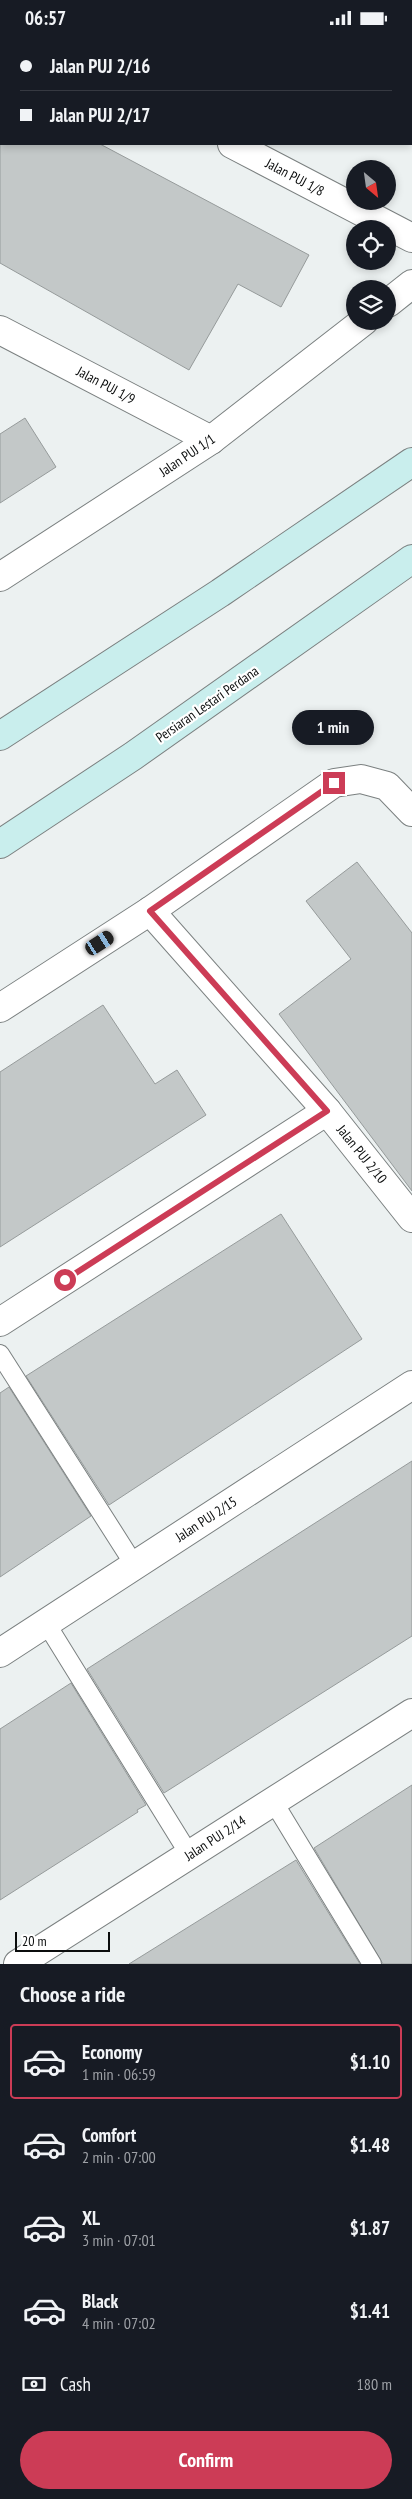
<!DOCTYPE html>
<html lang="en">
<head>
<meta charset="utf-8">
<style>
	body { margin:0; font-family:"PT Sans Narrow",sans-serif; background:#20242c; color:#f1f3f6; height:100vh; display:flex; flex-direction:column; font-size:19px; white-space:nowrap }
	* { box-sizing:border-box; margin:0 }
	p { font-size:16px; color:#9ea1a6 }
	.icon { flex:none; width:28px; height:28px; fill:none; stroke:currentColor; stroke-width:2; stroke-linecap:round; stroke-linejoin:round }
	.map { position:relative; height:1929px; overflow:hidden }
	.details { display:flex; flex-direction:column; background:#171b24; flex:1 }
	.details>* { flex:none }
	.hud { position:absolute; left:0px; top:0px; width:412px; height:110px; box-shadow:0 2px 8px #0003; display:grid; align-content:center; height:110px; padding:0 20px; background:#171b24 }
	.needle { width:32px; rotate:151deg }
	.fabs { position:absolute; left:346px; top:125px; display:grid; gap:10px }
	.fabs a { display:grid; place-items:center; width:50px; height:50px; border-radius:50%; background:#171b24; box-shadow:0 2px 8px #0003; font-size:25px }
	.scale { position:absolute; left:15px; bottom:12px; width:95px; box-sizing:border-box; padding-left:5px; border:2px solid #0b0d0d; border-top:0; font-size:14px; line-height:18px; white-space:nowrap; color:#0b0d0d; -webkit-text-stroke:4px #fff; paint-order:stroke }
	.end { position:absolute; width:22px; height:22px; margin:-11px; border:6px solid #cc3c56; background:#fff; box-shadow:0 0 0 2px #fff }
	.from { border-radius:50% }
	.bubble { position:absolute; height:35px; border-radius:18px; background:#171b24; box-shadow:0 2px 8px #0003; font-size:16px; font-weight:700; line-height:35px; text-align:center }
	.car { position:absolute; width:15px; height:30px; margin:-15px -8px; border-radius:6px; box-shadow:0 0 4px 1px #0007; background:linear-gradient(#222 24%,#8ab4d8 0 40%,#222 0 76%,#8ab4d8 0 86%,#222 0) }
	.hud b { display:flex; align-items:center; gap:18px; height:48px; font-size:19px }
	.hud b+b { border-top:1px solid #363941 }
	.hud i { width:12px; height:12px; background:#f1f3f6 }
	ul { padding:0; list-style:none }
	li { display:flex; align-items:center; gap:15px; height:75px; margin:0 10px 8px; padding:0 10px; border:2px solid transparent; border-radius:5px }
	li div { flex:1 }
	li b { display:block; font-size:19px }
	li em { font-style:normal; font-weight:700 }
	li.on { border-color:#cc3c56 }
	li>.icon { width:45px; height:45px; stroke-width:1.5 }
	h2 { padding:0 20px; font-size:22px; line-height:60px }
	.pay { display:flex; align-items:center; gap:12px; height:55px; padding:0 20px; font-size:19px }
	.pay p { margin-inline-start:auto }
	.action { display:flex; gap:10px; margin-top:auto; padding:10px 20px }
	.action a { flex:1; height:58px; border-radius:30px; background:#cc3c56; color:#fff; font-size:20px; font-weight:700; line-height:58px; text-align:center }
	.status { display:flex; justify-content:space-between; align-items:center; height:35px; padding:0 25px; background:#171b24; direction:ltr }
	.status svg { height:14px; fill:currentColor }
	.map>svg:first-child { display:block }
	.building { fill:#c3c8c8; stroke:#969b9b }
	.lines { fill:none; stroke-linecap:round; stroke-linejoin:round }
	.lane-casing { stroke:#7b8080; stroke-width:20 }
	.street-casing { stroke:#7b8080; stroke-width:30 }
	.secondary-casing { stroke:#7b8080; stroke-width:30 }
	.lane { stroke:#fff; stroke-width:18 }
	.street { stroke:#fff; stroke-width:28 }
	.secondary { stroke:#c9eeed; stroke-width:28 }
	.route { stroke:#cc3c56; stroke-width:6 }
	.labels { text-anchor:middle; stroke-width:4.5; stroke-linejoin:round; paint-order:stroke }
	.street-label { font-size:14px; fill:#0b0d0d; stroke:#fff }
</style>
</head>
<body>
<div class="status"><b>06:57</b><svg viewBox="0 0 49 12"><path d="M0 12V9h3v3zM5 12V6h3v6zM10 12V3h3v9zM15 12V0h3v12zM26 1h20v11H26zM47 4h2v5h-2z"/></svg></div>
<div class="map">
<svg width="412" height="1929" viewBox="0 0 412 1929">
	<rect width="100%" height="100%" fill="#ecf1f1"/>
	<g class="building">
		<polygon points="0,109 100,109 309,220 281,272 238,249 189,335 0,228"/>
		<polygon points="25,383 56,432 0,468 0,399"/>
		<polygon points="357,827 412,898 412,1156 279,979 351,924 306,866"/>
		<polygon points="103,970 155,1049 177,1035 206,1080 0,1212 0,1037"/>
		<polygon points="281,1179 362,1304 109,1470 26,1341"/>
		<polygon points="9,1352 91,1481 0,1542 0,1358"/>
		<polygon points="412,1426 412,1601 164,1758 87,1634"/>
		<polygon points="71,1648 146,1770 137,1775 138,1777 0,1865 0,1694"/>
		<polygon points="412,1750 412,1929 383,1929 314,1813"/>
		<polygon points="296,1825 360,1929 129,1929"/>
	</g>
	<g class="lines">
		<defs>
			<g id="lane">
				<polyline points="0,1319 135,1531"/>
				<polyline points="46,1588 189,1819"/>
				<polyline points="273,1766 372,1929"/>
			</g>
			<g id="street">
				<polyline points="24,0 27,1"/>
				<polyline points="232,109 412,203"/>
				<polyline points="388,268 412,249"/>
				<polyline points="0,295 211,405"/>
				<polyline points="0,542 211,405 364,286"/>
				<polyline points="150,876 327,1076 412,1183"/>
				<polyline points="0,973 150,876 334,748 361,744 387,751 412,777"/>
				<polyline points="0,1287 327,1076"/>
				<polyline points="0,1618 412,1350"/>
				<polyline points="18,1929 412,1678"/>
			</g>
			<g id="secondary">
				<polyline points="0,701 220,558 412,427"/>
				<polyline points="0,809 133,721 412,524"/>
			</g>
		</defs>
		<use href="#lane" class="lane-casing"/>
		<use href="#street" class="street-casing"/>
		<use href="#secondary" class="secondary-casing"/>
		<use href="#lane" class="lane"/>
		<use href="#street" class="street"/>
		<use href="#secondary" class="secondary"/>
	</g>
	<g class="lines">
		<polyline class="route" points="65,1245 327,1076 150,876 334,748"/>
	</g>
	<g class="labels">
		<g class="street-label">
			<text transform="translate(295 142) rotate(28)" y="5">Jalan PUJ 1/8</text>
			<text transform="translate(106 350) rotate(28)" y="5">Jalan PUJ 1/9</text>
			<text transform="translate(187 420) rotate(-34)" y="5">Jalan PUJ 1/1</text>
			<text transform="translate(207 669) rotate(-35)" y="5">Persiaran Lestari Perdana</text>
			<text transform="translate(362 1119) rotate(51)" y="5">Jalan PUJ 2/10</text>
			<text transform="translate(206 1484) rotate(-33)" y="5">Jalan PUJ 2/15</text>
			<text transform="translate(215 1803) rotate(-33)" y="5">Jalan PUJ 2/14</text>
		</g>
	</g>
</svg>
<div class="fabs">
<a><svg class="needle" viewBox="-14 -14 28 28"><path d="M0-13l5 13h-10z" fill="#e53935"/><path d="M0 13l5-13h-10z" fill="#9ea1a6"/></svg></a>
<a><svg class="icon" aria-label="locate" viewBox="0 0 24 24"><circle cx="12" cy="12" r="6"/><path d="M12 2v4M12 18v4M2 12h4M18 12h4"/></svg></a>
<a><svg class="icon" aria-label="layers" viewBox="0 0 24 24"><path d="M12 4l9 5-9 5-9-5zM3 14l9 5 9-5"/></svg></a>
</div>
<div class="scale">20 m</div>
<i class="end from" style="left:65px;top:1245px"></i>
<i class="end" style="left:334px;top:748px"></i>
<div class="bubble" style="left:292px;top:675px;width:82px">1 min</div>
<i class="car" style="left:100px;top:908px;rotate:57deg"></i>
<div class="hud">
<b><i class="from"></i>Jalan PUJ 2/16</b>
<b><i></i>Jalan PUJ 2/17</b>
</div>
</div>
<section class="details">
<h2>Choose a ride</h2>
<ul>
<li class="on"><svg class="icon" aria-label="car" viewBox="0 0 24 24"><path d="M5 17H2v-5l4-1 3-4h7l3 4 3 1v5h-3M9 17h6M6 11h13"/><circle cx="7" cy="17" r="2"/><circle cx="17" cy="17" r="2"/></svg><div><b>Economy</b><p>1 min · 06:59</p></div><em>$1.10</em></li>
<li><svg class="icon" aria-label="car" viewBox="0 0 24 24"><path d="M5 17H2v-5l4-1 3-4h7l3 4 3 1v5h-3M9 17h6M6 11h13"/><circle cx="7" cy="17" r="2"/><circle cx="17" cy="17" r="2"/></svg><div><b>Comfort</b><p>2 min · 07:00</p></div><em>$1.48</em></li>
<li><svg class="icon" aria-label="car" viewBox="0 0 24 24"><path d="M5 17H2v-5l4-1 3-4h7l3 4 3 1v5h-3M9 17h6M6 11h13"/><circle cx="7" cy="17" r="2"/><circle cx="17" cy="17" r="2"/></svg><div><b>XL</b><p>3 min · 07:01</p></div><em>$1.87</em></li>
<li><svg class="icon" aria-label="car" viewBox="0 0 24 24"><path d="M5 17H2v-5l4-1 3-4h7l3 4 3 1v5h-3M9 17h6M6 11h13"/><circle cx="7" cy="17" r="2"/><circle cx="17" cy="17" r="2"/></svg><div><b>Black</b><p>4 min · 07:02</p></div><em>$1.41</em></li>
</ul>
<div class="pay"><svg class="icon" aria-label="cash" viewBox="0 0 24 24"><path d="M3 7h18v10H3z"/><circle cx="12" cy="12" r="2"/></svg>Cash<p>180 m</p></div>
<div class="action"><a>Confirm</a></div>
</section>
</body>
</html>
